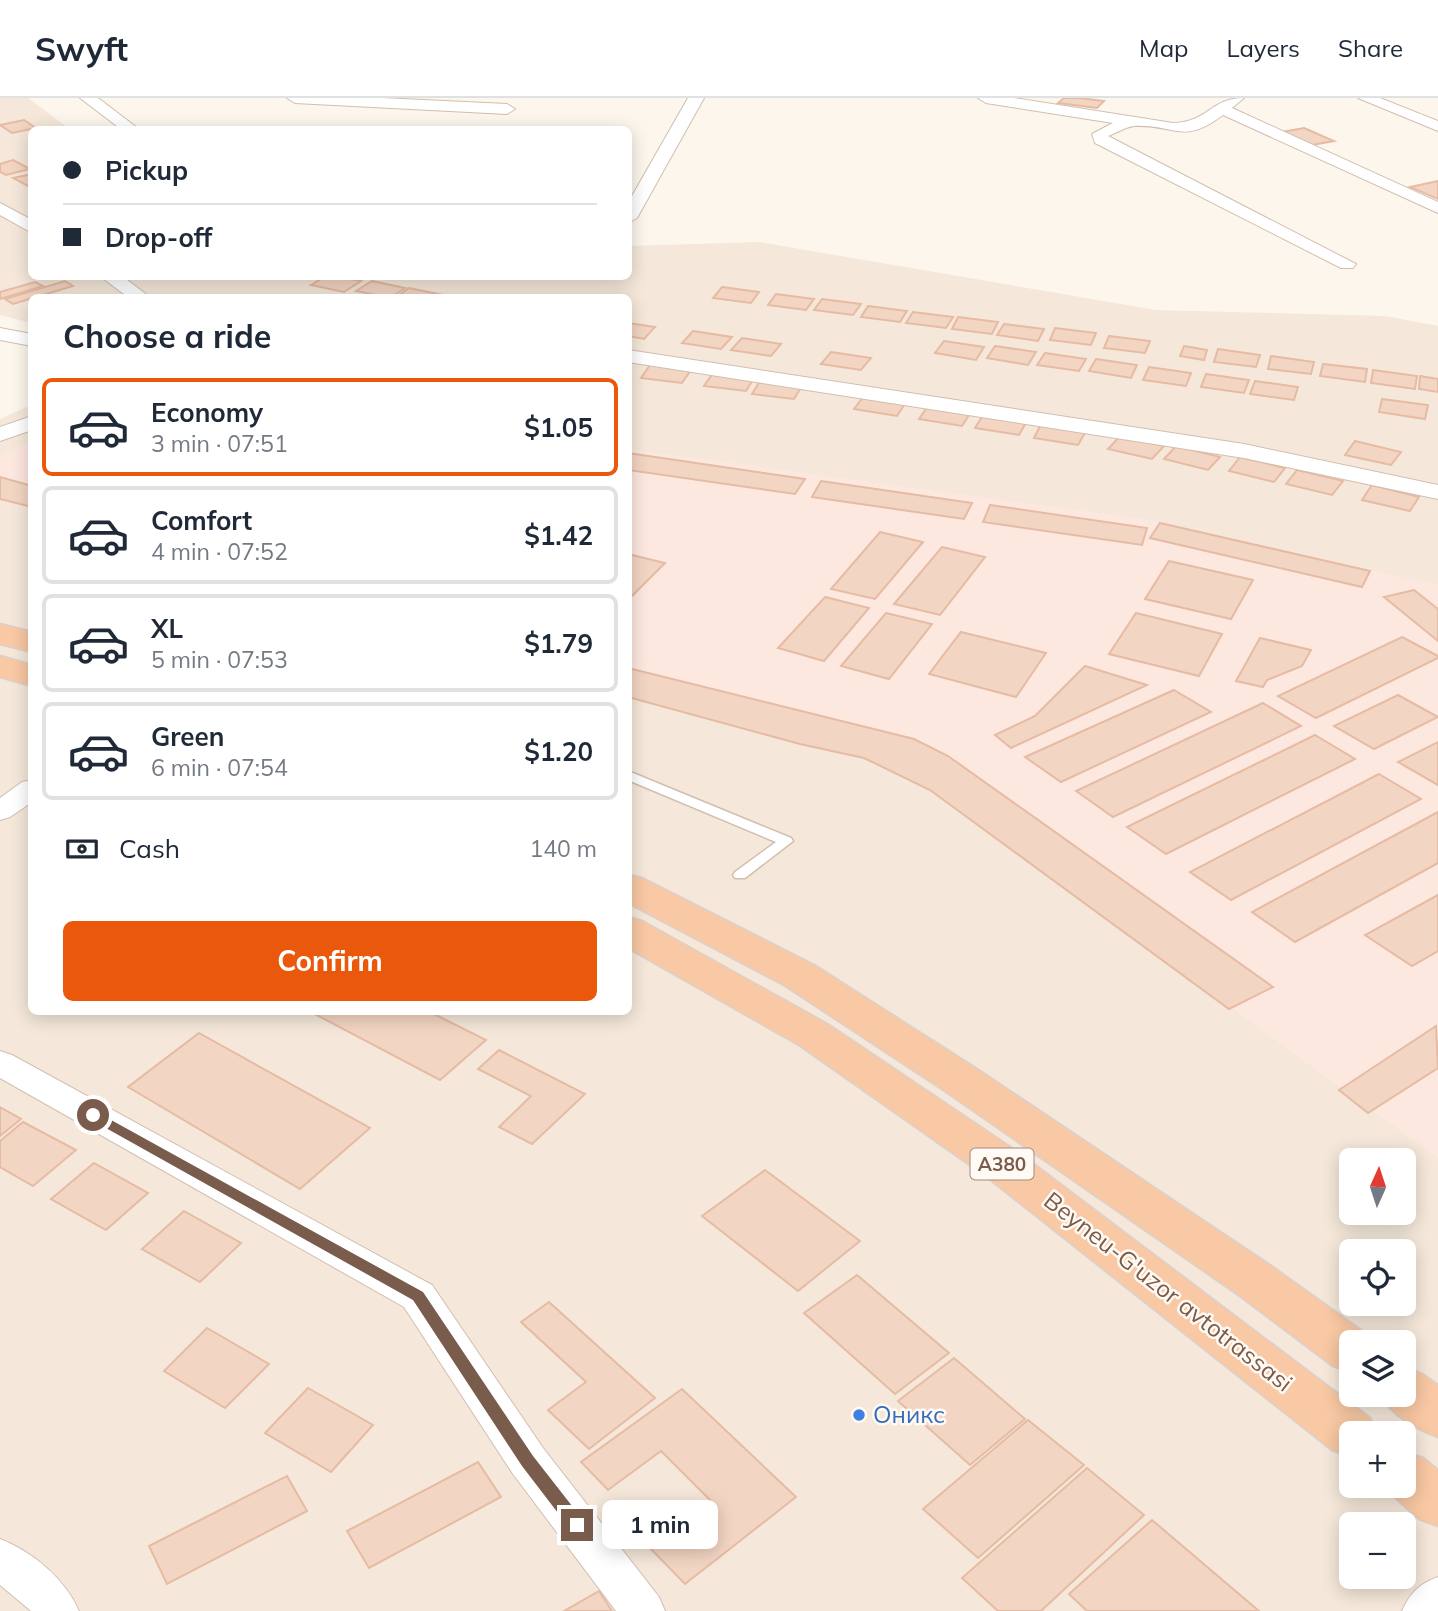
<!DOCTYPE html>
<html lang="en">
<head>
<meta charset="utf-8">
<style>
	body { margin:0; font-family:Mulish,sans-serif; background:#f6f6f7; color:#1f2937; height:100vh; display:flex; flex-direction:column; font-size:26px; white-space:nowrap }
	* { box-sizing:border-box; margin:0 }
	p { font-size:23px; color:#747a83 }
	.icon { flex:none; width:38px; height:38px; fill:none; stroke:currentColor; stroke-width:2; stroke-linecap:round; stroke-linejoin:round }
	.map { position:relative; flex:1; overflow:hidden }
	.details { position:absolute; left:28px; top:196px; width:604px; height:721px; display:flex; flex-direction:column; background:#fff; border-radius:10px; box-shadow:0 4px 18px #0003 }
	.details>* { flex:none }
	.guide { position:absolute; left:28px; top:28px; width:604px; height:154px; border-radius:10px; box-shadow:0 4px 18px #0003; display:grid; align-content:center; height:154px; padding:0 35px; background:#fff }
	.needle { width:46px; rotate:3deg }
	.controls { position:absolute; left:1339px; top:1050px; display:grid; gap:14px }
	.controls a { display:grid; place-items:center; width:77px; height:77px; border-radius:10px; background:#fff; box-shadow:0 4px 18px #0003; font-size:35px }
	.end { position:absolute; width:32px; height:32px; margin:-16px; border:9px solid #7a5c4d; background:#fff; box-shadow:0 0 0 4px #fff }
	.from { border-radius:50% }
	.bubble { position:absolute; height:49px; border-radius:10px; background:#fff; box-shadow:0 4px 18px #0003; font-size:23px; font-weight:700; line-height:49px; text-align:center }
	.guide b { display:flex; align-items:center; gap:24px; height:66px; font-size:26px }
	.guide b+b { border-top:2px solid #e0e1e3 }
	.guide i { width:18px; height:18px; background:#1f2937 }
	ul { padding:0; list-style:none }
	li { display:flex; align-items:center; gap:21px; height:98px; margin:0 14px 10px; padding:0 21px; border:4px solid #e0e1e3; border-radius:10px }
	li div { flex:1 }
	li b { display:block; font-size:26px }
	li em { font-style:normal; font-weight:700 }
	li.selected { border-color:#ea580c }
	li>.icon { width:63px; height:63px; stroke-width:1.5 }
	h2 { padding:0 35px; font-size:32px; line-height:84px }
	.pay { display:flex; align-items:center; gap:18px; height:77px; padding:0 35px; font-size:26px }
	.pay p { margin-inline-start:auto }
	.button { display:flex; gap:14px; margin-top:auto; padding:14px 35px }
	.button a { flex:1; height:80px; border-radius:10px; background:#ea580c; color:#fff; font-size:28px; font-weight:700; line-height:80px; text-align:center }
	header { display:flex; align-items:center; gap:42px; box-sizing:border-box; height:98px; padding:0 35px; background:#fff; border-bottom:2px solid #e0e1e3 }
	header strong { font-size:33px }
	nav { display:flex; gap:38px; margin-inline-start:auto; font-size:24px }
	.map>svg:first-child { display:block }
	.residential { fill:#f5e8da; fill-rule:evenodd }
	.commercial { fill:#fde8e0 }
	.building { fill:#f3d5c3; stroke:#e6bba3; stroke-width:2 }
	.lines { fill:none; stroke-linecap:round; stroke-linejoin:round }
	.service-casing { stroke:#d1beb0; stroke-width:3 }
	.minor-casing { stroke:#d1beb0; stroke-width:2 }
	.trunk-casing { stroke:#dad1cd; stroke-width:3 }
	.service { fill:#fff; fill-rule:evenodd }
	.minor { fill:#fff; fill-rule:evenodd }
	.trunk { fill:#f9c8a4; fill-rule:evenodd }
	.route { fill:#7a5c4d }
	.shop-dot { fill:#3f7fe0; stroke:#fffaf3; stroke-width:2.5 }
	.labels { text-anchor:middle; stroke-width:5; stroke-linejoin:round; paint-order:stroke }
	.shield { fill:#fffaf3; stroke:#a28b7f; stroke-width:2 }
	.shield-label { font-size:19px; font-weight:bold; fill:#7a5c4d }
	.near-street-label { font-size:24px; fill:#7a5c4d; stroke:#fffaf3 }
	.near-shop-label { font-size:24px; fill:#366cbe; stroke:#fffaf3; text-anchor:start }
</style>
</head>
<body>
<header>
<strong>Swyft</strong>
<nav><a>Map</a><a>Layers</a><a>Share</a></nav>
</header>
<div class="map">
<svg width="1438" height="1513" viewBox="0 0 1438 1513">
	<rect width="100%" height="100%" fill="#fdf6ec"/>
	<path class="residential" d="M 0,0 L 28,0 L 70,31 L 32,32 L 32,178 L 628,178 L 628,148 L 759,144 L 1156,212 L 1386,218 L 1438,228 L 1438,1513 L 0,1513 L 0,321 L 31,307 L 32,914 L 628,914 L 628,200 L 32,200 L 31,225 L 0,217 ZM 1351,1062 L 1404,1062 L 1404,1115 L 1351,1115 ZM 1351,1153 L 1404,1153 L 1404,1206 L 1351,1206 ZM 1351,1244 L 1404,1244 L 1404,1297 L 1351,1297 ZM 1351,1335 L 1404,1335 L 1404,1388 L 1351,1388 ZM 1351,1426 L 1404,1426 L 1404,1479 L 1351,1479 Z"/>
	<g class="commercial">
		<polygon points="31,343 31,410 0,400 0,357"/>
		<polygon points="628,351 1156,423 1438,487 1438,1060 930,691 862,659 628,598"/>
	</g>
	<g class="building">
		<polygon points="1064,0 1079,0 1104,3 1097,10 1058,5"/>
		<polygon points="24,22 36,30 12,35 0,27"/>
		<polygon points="1304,30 1334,43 1312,47 1282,34"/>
		<polygon points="13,62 30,71 6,77 0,74 0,66"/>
		<polygon points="32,76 30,89 13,80"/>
		<polygon points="1438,83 1438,101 1410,89"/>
		<polygon points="326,178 336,178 361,183 344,194 311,187"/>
		<polygon points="65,183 73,188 13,206 5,201"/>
		<polygon points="372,183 405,190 390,200 356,193"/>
		<polygon points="35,184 43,188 0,201 0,194"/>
		<polygon points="722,189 759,194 751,205 713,200"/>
		<polygon points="409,190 443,197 395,200"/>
		<polygon points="776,196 814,201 806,212 768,207"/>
		<polygon points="822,201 861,206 853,217 814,212"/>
		<polygon points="868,208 907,213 900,224 861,219"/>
		<polygon points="913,214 953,219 946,230 906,225"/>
		<polygon points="958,219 998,224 992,236 952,231"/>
		<polygon points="628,225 655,229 644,241 628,238"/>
		<polygon points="1004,226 1044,231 1038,243 997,237"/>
		<polygon points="1055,230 1096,235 1091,247 1050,242"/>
		<polygon points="693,233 732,239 721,251 682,245"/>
		<polygon points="1109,238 1150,243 1145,255 1104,250"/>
		<polygon points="742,240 781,246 771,258 731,252"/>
		<polygon points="944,243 984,249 976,262 935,255"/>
		<polygon points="995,248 1036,254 1028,267 987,260"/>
		<polygon points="1184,248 1207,252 1204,262 1180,258"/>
		<polygon points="1218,251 1260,257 1256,269 1214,264"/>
		<polygon points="831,254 871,260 861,272 821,266"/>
		<polygon points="1045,255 1086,261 1079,273 1037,267"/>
		<polygon points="1271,258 1314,264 1311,276 1268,271"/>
		<polygon points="1096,261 1137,267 1131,280 1089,273"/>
		<polygon points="1323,266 1367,271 1365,284 1320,278"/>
		<polygon points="650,267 691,272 682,285 641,280"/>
		<polygon points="1149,269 1191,275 1186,288 1143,282"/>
		<polygon points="1373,272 1417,278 1415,291 1371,285"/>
		<polygon points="713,275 754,280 746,293 704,288"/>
		<polygon points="1206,276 1249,282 1244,295 1201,289"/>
		<polygon points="1420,278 1438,281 1438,294 1419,291"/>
		<polygon points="760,283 802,288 794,301 752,296"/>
		<polygon points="1255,283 1298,289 1294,302 1250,296"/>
		<polygon points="864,298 906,304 897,318 854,311"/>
		<polygon points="1382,301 1428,307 1425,321 1379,314"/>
		<polygon points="928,308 971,314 962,328 919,321"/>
		<polygon points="983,317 1027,323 1019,337 975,330"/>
		<polygon points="1041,326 1086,333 1078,347 1034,340"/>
		<polygon points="1121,337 1164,348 1152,361 1108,351"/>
		<polygon points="1355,343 1401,354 1391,367 1345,357"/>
		<polygon points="1176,348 1220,359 1208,372 1164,361"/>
		<polygon points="628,355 805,381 795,396 628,372"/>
		<polygon points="1240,359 1285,370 1274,384 1229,373"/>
		<polygon points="1297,372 1343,383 1332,397 1286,386"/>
		<polygon points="0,379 32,388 32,409 0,401"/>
		<polygon points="821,383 972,405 964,421 812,399"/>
		<polygon points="1372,387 1419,399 1410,413 1362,402"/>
		<polygon points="990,407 1147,430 1142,447 983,424"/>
		<polygon points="1160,425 1370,473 1362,489 1150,440"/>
		<polygon points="880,434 923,444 875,501 831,491"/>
		<polygon points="942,449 985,459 940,517 894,506"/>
		<polygon points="628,456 665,465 628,502"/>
		<polygon points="1169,463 1253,482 1231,521 1145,501"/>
		<polygon points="1414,492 1438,511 1438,543 1384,499"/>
		<polygon points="825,499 869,510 824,563 778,550"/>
		<polygon points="886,515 932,526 889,581 841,568"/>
		<polygon points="1136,515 1222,536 1199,578 1109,556"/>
		<polygon points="961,534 1046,555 1016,599 929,576"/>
		<polygon points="1402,539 1438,558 1438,560 1316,620 1278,598"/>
		<polygon points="1260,540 1311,552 1302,568 1267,582 1263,589 1236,583"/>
		<polygon points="1085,568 1147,587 1011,650 995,637 1035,618"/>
		<polygon points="628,570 914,641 948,658 1273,889 1229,911 930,692 864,660 800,646 628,599"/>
		<polygon points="1174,592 1211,614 1061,684 1025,659"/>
		<polygon points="1398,597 1438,619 1374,651 1334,628"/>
		<polygon points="1263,605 1301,628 1113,719 1076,693"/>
		<polygon points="1315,637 1355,661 1166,756 1127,729"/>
		<polygon points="1438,644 1438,687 1398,664"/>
		<polygon points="1379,676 1421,701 1231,802 1190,774"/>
		<polygon points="1438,714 1438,765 1295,844 1252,814"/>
		<polygon points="1438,797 1438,853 1412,868 1365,837"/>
		<polygon points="311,914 430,914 486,942 440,982"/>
		<polygon points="1436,928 1438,970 1368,1015 1339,992"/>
		<polygon points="199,935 370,1030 300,1091 128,989"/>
		<polygon points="499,952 585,996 532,1046 499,1029 531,998 478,971"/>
		<polygon points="0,1009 21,1021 0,1038"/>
		<polygon points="23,1024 76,1052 33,1088 0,1069 0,1043"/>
		<polygon points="94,1065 148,1095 106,1132 51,1101"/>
		<polygon points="765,1072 860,1143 798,1193 702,1118"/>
		<polygon points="184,1113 241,1145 200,1184 142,1151"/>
		<polygon points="857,1177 949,1255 895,1296 804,1215"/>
		<polygon points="549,1204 655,1300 589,1351 548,1312 586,1284 521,1224"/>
		<polygon points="207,1230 269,1266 225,1310 164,1273"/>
		<polygon points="954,1260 1025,1321 970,1367 898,1303"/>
		<polygon points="308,1290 373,1327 331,1374 265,1335"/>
		<polygon points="682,1291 796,1399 685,1486 650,1450 711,1403 661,1353 608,1392 581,1364"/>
		<polygon points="1028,1322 1084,1367 978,1460 923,1411"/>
		<polygon points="478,1364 501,1399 369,1470 347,1433"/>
		<polygon points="1087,1370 1144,1417 1041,1513 998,1513 962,1480"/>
		<polygon points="287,1378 307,1413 167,1486 149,1448"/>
		<polygon points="1152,1422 1259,1513 1087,1513 1069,1496"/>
		<polygon points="599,1493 612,1513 564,1513"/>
	</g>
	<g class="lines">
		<defs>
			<polygon id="service" points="628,673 791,740 793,743 745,780 735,780 733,777 735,774 776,744 628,682"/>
			<g id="minor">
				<polygon points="80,0 98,0 140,32 122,32"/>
				<polygon points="287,0 382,0 507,6 515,11 507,16 295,5"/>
				<polygon points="688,0 704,0 637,120 628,125 628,105"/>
				<path d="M 978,0 L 1014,0 L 1173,25 C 1209,24 1210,0 1244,0 L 1232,10 L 1438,104 L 1438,115 L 1223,17 C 1182,48 1176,26 1134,28 C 1126,29 1116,35 1108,38 L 1356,166 L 1353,170 L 1341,170 L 1095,45 L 1092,36 L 1113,25 L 986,5 Z"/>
				<polygon points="1358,0 1380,0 1438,23 1438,33"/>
				<polygon points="0,105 32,122 32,135 0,117"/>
				<polygon points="100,178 122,178 151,200 129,200"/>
				<polygon points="0,230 32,236 32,248 0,242"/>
				<polygon points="628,252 1244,346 1438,387 1438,401 1244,360 628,264"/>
				<polygon points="32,318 32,332 0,343 0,329"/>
				<polygon points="32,682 32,704 10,719 0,722 0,700 22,684"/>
				<polygon points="0,953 12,957 432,1187 543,1350 659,1499 665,1513 616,1513 513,1376 404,1209 0,980"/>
				<path d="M 0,1441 C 33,1454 65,1481 79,1513 L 31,1513 L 0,1487 Z"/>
				<path d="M 1438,1479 L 1438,1513 L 1402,1513 C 1410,1495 1419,1486 1438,1479 Z"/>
			</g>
			<g id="trunk">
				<polygon points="0,526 32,534 32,554 0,546"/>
				<polygon points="0,558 32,567 32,588 0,579"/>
				<polygon points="628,777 642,780 814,867 977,971 1274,1170 1369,1238 1372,1244 1351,1244 1351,1274 1333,1268 1240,1198 945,993 784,887 628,805"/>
				<polygon points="628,819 642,823 829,927 1019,1055 1370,1320 1377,1335 1351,1335 1351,1359 1332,1352 987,1079 799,947 628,850"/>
				<path d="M 1404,1269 L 1422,1276 L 1438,1287 L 1438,1339 C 1417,1332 1391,1317 1381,1297 L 1404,1297 Z"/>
				<polygon points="1404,1354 1423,1360 1438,1372 1438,1428 1419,1421 1382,1388 1404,1388"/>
			</g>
		</defs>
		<use href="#service" class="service-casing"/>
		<use href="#minor" class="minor-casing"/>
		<use href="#trunk" class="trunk-casing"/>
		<use href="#service" class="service"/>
		<use href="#minor" class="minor"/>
		<use href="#trunk" class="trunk"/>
	</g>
	<polygon class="route" points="93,1012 423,1194 533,1358 583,1422 583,1432 571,1432 522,1368 413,1202 88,1020 88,1013"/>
	<circle class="shop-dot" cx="859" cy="1317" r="7"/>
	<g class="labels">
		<rect class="shield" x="970.5" y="1050.5" width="63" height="31" rx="5"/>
		<g class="shield-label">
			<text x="1002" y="1073">A380</text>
		</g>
		<g class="near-street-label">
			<text transform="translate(1168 1194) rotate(38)" y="8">Beyneu-G'uzor avtotrassasi</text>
		</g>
		<g class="near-shop-label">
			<text x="873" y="1325">Оникс</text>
		</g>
	</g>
</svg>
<div class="controls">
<a><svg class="needle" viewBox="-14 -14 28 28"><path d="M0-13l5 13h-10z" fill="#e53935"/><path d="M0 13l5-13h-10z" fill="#747a83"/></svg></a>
<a><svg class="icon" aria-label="locate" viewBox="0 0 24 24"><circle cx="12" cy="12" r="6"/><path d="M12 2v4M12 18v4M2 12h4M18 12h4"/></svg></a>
<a><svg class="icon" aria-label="layers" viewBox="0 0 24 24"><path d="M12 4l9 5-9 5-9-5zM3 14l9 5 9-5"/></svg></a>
<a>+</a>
<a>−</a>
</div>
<i class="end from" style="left:93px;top:1017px"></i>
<i class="end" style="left:577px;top:1427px"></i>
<div class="bubble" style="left:602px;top:1402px;width:116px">1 min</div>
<div class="guide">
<b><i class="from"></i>Pickup</b>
<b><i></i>Drop-off</b>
</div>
<section class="details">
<h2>Choose a ride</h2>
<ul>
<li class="selected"><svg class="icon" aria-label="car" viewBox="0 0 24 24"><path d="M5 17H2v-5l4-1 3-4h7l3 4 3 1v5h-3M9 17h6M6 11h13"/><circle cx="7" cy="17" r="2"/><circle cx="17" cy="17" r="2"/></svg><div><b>Economy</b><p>3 min · 07:51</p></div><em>$1.05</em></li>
<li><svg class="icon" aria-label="car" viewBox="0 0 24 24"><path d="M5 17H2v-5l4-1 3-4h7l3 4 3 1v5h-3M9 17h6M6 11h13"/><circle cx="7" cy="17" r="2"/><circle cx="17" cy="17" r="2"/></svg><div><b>Comfort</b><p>4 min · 07:52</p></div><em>$1.42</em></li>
<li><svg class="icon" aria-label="car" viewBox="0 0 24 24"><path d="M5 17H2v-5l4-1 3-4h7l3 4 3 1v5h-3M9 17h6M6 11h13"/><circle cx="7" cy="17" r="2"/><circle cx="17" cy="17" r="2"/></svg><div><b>XL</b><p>5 min · 07:53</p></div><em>$1.79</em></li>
<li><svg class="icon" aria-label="car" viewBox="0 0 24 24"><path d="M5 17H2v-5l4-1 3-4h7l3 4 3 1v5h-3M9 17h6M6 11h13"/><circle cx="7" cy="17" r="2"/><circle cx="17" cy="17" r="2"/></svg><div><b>Green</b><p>6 min · 07:54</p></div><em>$1.20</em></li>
</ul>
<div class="pay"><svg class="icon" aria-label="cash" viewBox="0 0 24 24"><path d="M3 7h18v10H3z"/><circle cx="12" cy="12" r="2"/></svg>Cash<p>140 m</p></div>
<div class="button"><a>Confirm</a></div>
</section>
</div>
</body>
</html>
